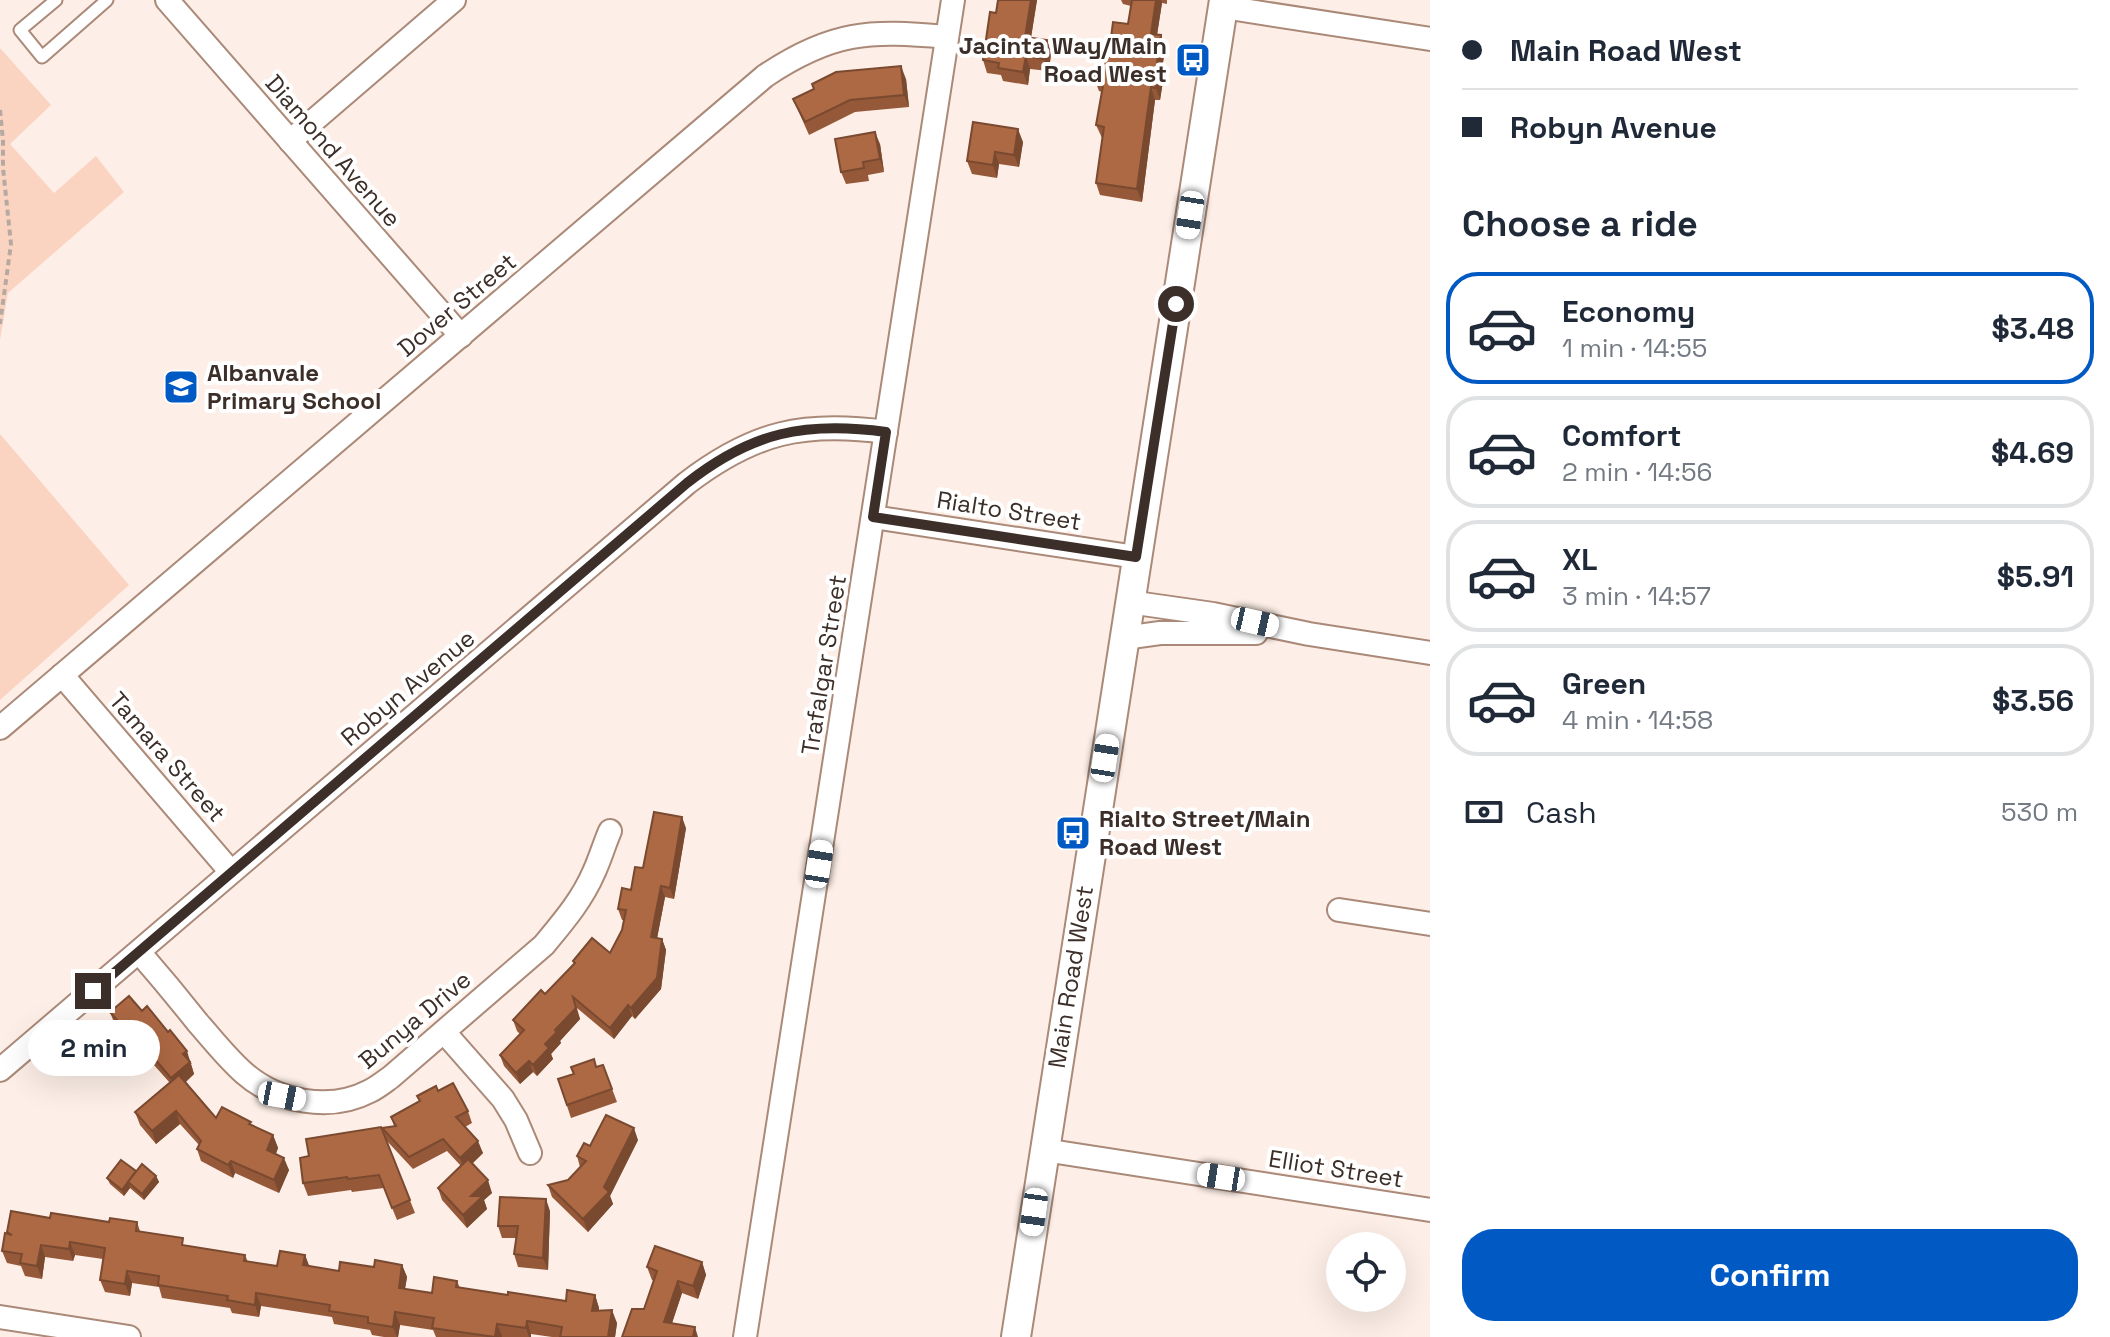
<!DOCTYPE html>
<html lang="en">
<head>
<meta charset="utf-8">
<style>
	body { margin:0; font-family:"Space Grotesk",sans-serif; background:#f2f2f3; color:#1f2937; height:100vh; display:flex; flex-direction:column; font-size:30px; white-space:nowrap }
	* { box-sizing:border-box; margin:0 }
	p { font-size:26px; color:#747a83 }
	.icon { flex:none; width:44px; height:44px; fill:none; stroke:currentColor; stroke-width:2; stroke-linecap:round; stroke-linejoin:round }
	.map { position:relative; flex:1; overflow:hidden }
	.drawer { display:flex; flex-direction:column; background:#fff; width:680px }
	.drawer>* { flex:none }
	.top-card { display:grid; align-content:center; height:176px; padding:0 32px; background:#fff }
	.tools { position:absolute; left:1326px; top:1232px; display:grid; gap:16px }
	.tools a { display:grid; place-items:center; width:80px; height:80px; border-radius:50%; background:#fff; box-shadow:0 8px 32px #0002; font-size:40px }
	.end { position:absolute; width:36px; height:36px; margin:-18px; border:10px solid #3c2e28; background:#fff; box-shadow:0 0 0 4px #fff }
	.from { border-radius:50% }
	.bubble { position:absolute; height:56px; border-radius:28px; background:#fff; box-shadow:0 8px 32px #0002; font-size:26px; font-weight:700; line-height:56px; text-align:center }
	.car { position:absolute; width:24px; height:48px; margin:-24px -12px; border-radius:10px; box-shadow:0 0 6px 2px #0007; background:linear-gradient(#fff 24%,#345 0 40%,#fff 0 76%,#345 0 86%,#fff 0) }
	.top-card b { display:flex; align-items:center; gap:28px; height:76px; font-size:30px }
	.top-card b+b { border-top:2px solid #e0e1e3 }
	.top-card i { width:20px; height:20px; background:#1f2937 }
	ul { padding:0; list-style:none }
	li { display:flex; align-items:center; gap:24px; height:112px; margin:0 16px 12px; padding:0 16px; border:4px solid #e0e1e3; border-radius:32px }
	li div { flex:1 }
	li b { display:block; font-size:30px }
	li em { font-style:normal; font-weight:700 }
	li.active { border-color:#015ac4 }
	li>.icon { width:72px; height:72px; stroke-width:1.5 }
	h2 { padding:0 32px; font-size:36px; line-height:96px }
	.pay { display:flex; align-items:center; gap:20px; height:88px; padding:0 32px; font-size:30px }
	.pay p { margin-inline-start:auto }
	.primary-button { display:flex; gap:16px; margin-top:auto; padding:16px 32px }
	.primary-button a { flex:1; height:92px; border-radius:32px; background:#015ac4; color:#fff; font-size:32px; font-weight:700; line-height:92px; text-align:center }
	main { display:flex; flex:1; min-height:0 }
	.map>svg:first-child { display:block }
	.green { fill:#fbd4c1 }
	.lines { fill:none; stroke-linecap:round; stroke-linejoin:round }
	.service-casing { stroke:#aa8978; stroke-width:15 }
	.minor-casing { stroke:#aa8978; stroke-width:26 }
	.tertiary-casing { stroke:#aa8978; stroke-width:32 }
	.path { stroke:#b7a9a2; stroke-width:4; stroke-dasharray:6 4; stroke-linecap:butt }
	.service { stroke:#fff; stroke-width:11 }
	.minor { stroke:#fff; stroke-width:22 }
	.tertiary { stroke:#fff; stroke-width:28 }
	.wall { fill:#95593a }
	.shaded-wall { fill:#794930 }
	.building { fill:#ad6844; stroke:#794930; stroke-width:2 }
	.route { stroke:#3c2e28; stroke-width:10 }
	.labels { text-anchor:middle; stroke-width:8; stroke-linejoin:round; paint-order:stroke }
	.poi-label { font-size:24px; font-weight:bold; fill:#3c2e28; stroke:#fff; text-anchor:start }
	.street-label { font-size:24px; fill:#3c2e28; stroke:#fff }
</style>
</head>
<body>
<main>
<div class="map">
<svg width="1430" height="1337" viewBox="0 0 1430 1337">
	<rect width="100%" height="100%" fill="#fdefe7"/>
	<g class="green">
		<polygon points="0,48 51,105 10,144 54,193 96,156 124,192 8,293 0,340"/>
		<polygon points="0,434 129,585 0,700"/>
	</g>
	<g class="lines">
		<defs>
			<polyline id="service" points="56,0 20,30 42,57 107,0"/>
			<g id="minor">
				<polyline points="167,0 461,336"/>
				<polyline points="1223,7 1430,39"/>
				<polyline points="290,141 454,0"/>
				<polyline points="873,517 1136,557"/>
				<polyline points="1129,602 1213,614 1309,634 1430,653"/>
				<polyline points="1124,638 1160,633 1256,633"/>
				<polyline points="62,675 231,872"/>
				<path d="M 0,728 L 765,76 C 832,31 869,30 947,37"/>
				<polyline points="1339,910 1430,924"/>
				<path d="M 139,952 C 159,975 179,999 198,1023 C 213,1040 227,1058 244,1073 C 277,1102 330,1112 370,1091 C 378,1087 384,1082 391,1077 L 544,945 C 563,922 582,900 594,872 C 600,859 604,845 610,831"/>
				<polyline points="444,1032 503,1099 516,1120 530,1153"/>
				<path d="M 0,1070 L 687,483 C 754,432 803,421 886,432"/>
				<polyline points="1044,1150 1430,1210"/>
				<polyline points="0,1317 129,1337"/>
				<polyline points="745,1337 953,0"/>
			</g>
			<polyline id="tertiary" points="1016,1337 1224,0"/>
		</defs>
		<use href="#service" class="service-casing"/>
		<use href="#minor" class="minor-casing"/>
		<use href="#tertiary" class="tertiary-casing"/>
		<polyline class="path" points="0,110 3,141 3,168 11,244 0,324"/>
		<use href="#service" class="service"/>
		<use href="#minor" class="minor"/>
		<use href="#tertiary" class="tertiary"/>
	</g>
	<g class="wall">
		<polygon points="998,0 1037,0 1031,38 1047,40 1051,53 1049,71 1030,69 1028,85 1003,81 1001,75 987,73 983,60 996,13"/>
		<polygon points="1121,0 1167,0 1167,4 1162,3 1157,35 1161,35 1165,48 1162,70 1164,75 1160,100 1155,100 1142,202 1100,195 1096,183 1102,138 1096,125 1102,92 1099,91 1094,78 1109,53 1128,24 1131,6 1123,4"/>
		<polygon points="906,79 909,107 855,112 809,135 793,99"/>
		<polygon points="1023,142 1019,167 999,164 997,178 972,174 967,161"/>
		<polygon points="880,144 884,172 868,175 869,181 846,184 841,172"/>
		<polygon points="686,828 674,899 665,897 657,938 662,939 666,950 661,989 635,1019 632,1016 614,1039 577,1008 580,1019 560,1041 561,1043 551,1054 553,1059 537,1076 533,1072 520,1084 504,1066 500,1055 520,1034 517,1031 513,1020 545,994 574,964 573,961 610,953 622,930 624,920 622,920 618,909 643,868"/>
		<polygon points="142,1011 192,1064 191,1064 194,1074 186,1082 216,1118 252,1126 273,1135 278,1148 276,1154 289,1170 279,1193 235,1173 233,1178 201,1161 197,1149 199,1145 180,1124 156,1144 140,1125 135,1112 170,1083 145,1055 142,1057 115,1025 110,1012"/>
		<polygon points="603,1065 617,1102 571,1118 558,1079"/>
		<polygon points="438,1091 468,1111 472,1123 465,1127 483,1153 472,1164 492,1193 484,1200 487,1209 467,1228 442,1200 438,1188 461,1166 447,1151 413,1169 386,1140 382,1128 394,1126 391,1117 420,1101 417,1096"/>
		<polygon points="381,1127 415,1213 397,1220 384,1188 352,1192 351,1190 308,1196 303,1183 309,1156"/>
		<polygon points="638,1140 610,1196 613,1204 588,1232 552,1197 548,1185 568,1180 580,1167 577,1156 590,1146"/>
		<polygon points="136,1172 156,1176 159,1182 144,1200 130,1188 124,1196 110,1184 107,1178"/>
		<polygon points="550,1211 548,1270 518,1267 514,1254 516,1238 502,1238 498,1226"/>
		<polygon points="50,1218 109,1222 137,1222 140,1231 186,1246 245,1255 248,1262 277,1266 305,1255 309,1266 339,1271 402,1265 407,1277 405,1289 432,1293 457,1281 460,1288 508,1295 566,1301 595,1295 599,1308 599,1311 617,1323 615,1337 552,1337 531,1334 531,1337 436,1337 433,1330 400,1325 398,1337 384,1337 372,1335 370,1330 334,1324 332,1317 261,1306 259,1317 232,1313 230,1308 162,1298 159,1287 132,1283 130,1296 105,1292 100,1280 103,1259 75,1255 73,1261 45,1257 42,1279 25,1276 21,1266 7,1263 2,1251 8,1234 7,1232"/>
		<polygon points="702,1262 706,1275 698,1299 682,1293 672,1323 698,1337 644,1309 654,1281 652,1280 647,1267"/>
	</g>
	<g class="shaded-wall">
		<polygon points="1031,0 1037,0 1029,49 1025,37"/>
		<polygon points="1156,0 1161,0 1162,3 1155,47 1151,34"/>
		<polygon points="1161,35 1165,48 1162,70 1164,75 1160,100 1156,88 1157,62"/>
		<polygon points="1047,40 1051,53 1049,71 1044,59"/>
		<polygon points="1026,56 1030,69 1028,85 1023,72"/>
		<polygon points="901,66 906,79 909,107 904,95"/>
		<polygon points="1151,87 1155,100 1142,202 1137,189"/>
		<polygon points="1018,129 1023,142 1019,167 1014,155"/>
		<polygon points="875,132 880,144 884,172 880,159"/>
		<polygon points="995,152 999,164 997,178 993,165"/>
		<polygon points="682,817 686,828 674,899 670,888"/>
		<polygon points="661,886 665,897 655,949 651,937"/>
		<polygon points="662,939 666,950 661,989 635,1019 631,1008"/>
		<polygon points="628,1005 632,1016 614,1039 610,1028"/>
		<polygon points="576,1008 580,1019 560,1041 561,1043 551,1054 553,1059 537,1076 533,1065 545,1044 555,1030"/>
		<polygon points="140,1042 145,1055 142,1057 138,1044"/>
		<polygon points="187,1051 194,1074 176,1090 171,1078 183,1054"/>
		<polygon points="529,1061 533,1072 520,1084 516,1073"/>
		<polygon points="176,1111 180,1124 156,1144 152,1131"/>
		<polygon points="634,1128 638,1140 610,1196 613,1204 588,1232 583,1219 604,1187"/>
		<polygon points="273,1135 278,1148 272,1162 267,1150"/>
		<polygon points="478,1141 483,1153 465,1170 460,1158"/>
		<polygon points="284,1158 289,1170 279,1193 274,1180"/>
		<polygon points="231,1161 235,1173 233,1178 228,1165"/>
		<polygon points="136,1171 128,1182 130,1188 124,1196 122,1190"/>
		<polygon points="156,1176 159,1182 144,1200 142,1194"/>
		<polygon points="488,1180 492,1193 484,1200 487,1209 467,1228 463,1215 471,1196"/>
		<polygon points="546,1199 550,1211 548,1270 543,1258"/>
		<polygon points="70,1242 75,1255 73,1261 69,1249"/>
		<polygon points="41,1245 45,1257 42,1279 37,1266"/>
		<polygon points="305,1255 310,1268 303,1265"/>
		<polygon points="702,1262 706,1275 698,1299 693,1286"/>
		<polygon points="402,1265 407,1277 403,1300 399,1288"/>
		<polygon points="127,1271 132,1283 130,1296 125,1284"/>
		<polygon points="678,1281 682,1293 668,1335 664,1322"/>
		<polygon points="256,1293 261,1306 259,1317 255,1305"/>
		<polygon points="595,1295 599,1308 597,1324 592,1311"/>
		<polygon points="612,1310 617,1323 615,1337 608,1337"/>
		<polygon points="395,1312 400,1325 398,1337 397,1337 393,1327"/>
		<polygon points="527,1321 531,1334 531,1337 529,1337 526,1328"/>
		<polygon points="497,1324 502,1336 502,1337 495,1337"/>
		<polygon points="695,1327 698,1337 693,1337"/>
	</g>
	<g class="building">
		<polygon points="998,0 1031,0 1025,37 1047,40 1044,59 1026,56 1023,72 998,68 999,63 983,60 990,12 996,13"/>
		<polygon points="1132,0 1156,0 1151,34 1161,35 1157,62 1159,63 1156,88 1151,87 1137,189 1096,183 1104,127 1096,125 1104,80 1094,78 1098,51 1109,53 1113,22 1128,24"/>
		<polygon points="901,66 904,95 850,100 805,122 793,99 814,89 812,84 836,72"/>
		<polygon points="973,122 1018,129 1014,155 995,152 993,165 967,161"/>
		<polygon points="875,132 880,159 863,162 864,168 841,172 835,139"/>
		<polygon points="654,812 682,817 670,888 661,886 651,937 662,939 657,978 631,1008 628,1005 610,1028 573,997 576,1008 555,1030 557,1032 545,1044 549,1048 533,1065 529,1061 516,1073 500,1055 524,1030 513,1020 541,990 545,994 575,963 573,961 592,938 610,953 622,930 626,910 618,909 622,888 631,890 635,867 643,868"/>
		<polygon points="129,996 142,1011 147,1006 168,1032 170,1030 187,1051 183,1054 190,1062 171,1078 140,1042 138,1044 110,1012"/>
		<polygon points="594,1059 596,1067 603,1065 612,1089 567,1105 558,1079 574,1074 571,1067"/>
		<polygon points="179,1075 216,1118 222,1107 251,1122 249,1124 273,1135 267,1150 284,1158 274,1180 231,1161 228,1165 197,1149 201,1141 176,1111 152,1131 135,1112"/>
		<polygon points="453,1083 468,1111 456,1117 478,1141 460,1158 443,1139 409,1157 382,1128 396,1126 391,1117 420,1101 417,1096 436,1086 438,1091"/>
		<polygon points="606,1115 634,1128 604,1187 609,1192 583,1219 548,1185 568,1180 586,1161 577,1156 584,1143 590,1146"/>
		<polygon points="381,1127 410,1200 392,1208 379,1175 348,1179 347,1177 303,1183 300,1158 309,1156 306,1139"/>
		<polygon points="468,1159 488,1180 471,1196 483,1196 463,1215 438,1188"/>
		<polygon points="121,1160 136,1171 122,1190 107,1178"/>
		<polygon points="142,1164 156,1176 142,1194 128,1182"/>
		<polygon points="500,1197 546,1199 543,1258 514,1254 518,1226 498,1226"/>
		<polygon points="11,1211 50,1218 51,1213 109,1222 110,1218 137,1222 136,1231 183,1238 182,1245 245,1255 244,1261 277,1266 280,1251 305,1255 303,1265 339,1271 340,1262 374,1267 375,1260 402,1265 399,1288 432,1293 434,1277 457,1281 456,1287 508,1295 508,1292 566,1301 567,1290 595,1295 592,1311 612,1310 608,1337 560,1337 562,1327 527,1321 526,1328 497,1324 495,1337 432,1328 434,1318 395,1312 393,1327 368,1323 368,1317 329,1311 330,1305 256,1293 255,1305 227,1300 228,1296 158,1285 159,1276 127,1271 125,1284 100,1280 105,1248 70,1242 69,1249 41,1245 37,1266 20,1263 22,1254 2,1251 5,1233 12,1235 7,1232"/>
		<polygon points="655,1246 702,1262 693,1286 678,1281 664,1322 695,1327 693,1337 622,1337 632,1309 644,1309 657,1271 647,1267"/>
	</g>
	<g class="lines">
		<path class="route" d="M 93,991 L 687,483 C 752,432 805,421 886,432 L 873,517 L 1136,557 L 1176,304"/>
	</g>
	<defs>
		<symbol id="bus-square" viewBox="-11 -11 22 22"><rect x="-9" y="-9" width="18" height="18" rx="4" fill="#015ac4" stroke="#fff"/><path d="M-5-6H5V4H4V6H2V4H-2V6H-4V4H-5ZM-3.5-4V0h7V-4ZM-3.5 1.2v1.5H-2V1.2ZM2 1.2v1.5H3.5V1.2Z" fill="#fff"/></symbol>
		<symbol id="school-square" viewBox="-11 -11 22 22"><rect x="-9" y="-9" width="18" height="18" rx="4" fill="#015ac4" stroke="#fff"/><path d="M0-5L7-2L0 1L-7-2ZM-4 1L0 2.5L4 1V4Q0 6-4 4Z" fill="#fff"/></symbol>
	</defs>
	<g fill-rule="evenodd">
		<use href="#bus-square" x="1173" y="40" width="40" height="40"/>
		<use href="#school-square" x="161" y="367" width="40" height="40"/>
		<use href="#bus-square" x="1053" y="813" width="40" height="40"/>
	</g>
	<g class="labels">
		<g class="poi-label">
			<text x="1167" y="54" text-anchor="end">Jacinta Way/Main<tspan x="1167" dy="28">Road West</tspan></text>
			<text x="207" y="381">Albanvale<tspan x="207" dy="28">Primary School</tspan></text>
			<text x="1099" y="827">Rialto Street/Main<tspan x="1099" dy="28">Road West</tspan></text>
		</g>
		<g class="street-label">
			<text transform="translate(333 151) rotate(49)" y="8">Diamond Avenue</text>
			<text transform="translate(457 305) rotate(-40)" y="8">Dover Street</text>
			<text transform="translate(1009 511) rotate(9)" y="8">Rialto Street</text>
			<text transform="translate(824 665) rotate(-81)" y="8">Trafalgar Street</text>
			<text transform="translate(408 688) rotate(-40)" y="8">Robyn Avenue</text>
			<text transform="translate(167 757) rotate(49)" y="8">Tamara Street</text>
			<text transform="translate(1071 977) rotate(-81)" y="8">Main Road West</text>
			<text transform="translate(415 1020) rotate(-40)" y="8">Bunya Drive</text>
			<text transform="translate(1336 1169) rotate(9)" y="8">Elliot Street</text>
		</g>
	</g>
</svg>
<div class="tools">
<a><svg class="icon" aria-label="locate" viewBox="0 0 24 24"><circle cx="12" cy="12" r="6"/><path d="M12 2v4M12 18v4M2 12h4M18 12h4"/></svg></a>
</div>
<i class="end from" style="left:1176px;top:304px"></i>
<i class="end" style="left:93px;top:991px"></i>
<div class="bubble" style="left:28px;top:1020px;width:132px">2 min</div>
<i class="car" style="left:1190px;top:215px;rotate:189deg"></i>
<i class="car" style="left:1255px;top:622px;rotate:103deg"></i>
<i class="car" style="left:1105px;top:758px;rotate:9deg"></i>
<i class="car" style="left:819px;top:864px;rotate:9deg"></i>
<i class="car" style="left:282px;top:1096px;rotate:101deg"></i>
<i class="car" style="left:1221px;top:1177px;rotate:279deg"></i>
<i class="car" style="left:1034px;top:1212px;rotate:188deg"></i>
</div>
<section class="drawer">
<div class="top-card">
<b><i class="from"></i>Main Road West</b>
<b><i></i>Robyn Avenue</b>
</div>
<h2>Choose a ride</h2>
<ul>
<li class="active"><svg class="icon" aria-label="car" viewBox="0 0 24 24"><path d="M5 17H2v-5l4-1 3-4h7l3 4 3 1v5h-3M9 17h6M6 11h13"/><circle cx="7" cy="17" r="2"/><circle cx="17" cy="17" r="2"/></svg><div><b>Economy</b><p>1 min · 14:55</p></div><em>$3.48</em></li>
<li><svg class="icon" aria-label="car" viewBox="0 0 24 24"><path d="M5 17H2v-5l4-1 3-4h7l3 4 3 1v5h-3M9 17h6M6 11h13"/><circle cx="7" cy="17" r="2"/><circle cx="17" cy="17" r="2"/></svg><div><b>Comfort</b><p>2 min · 14:56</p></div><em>$4.69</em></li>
<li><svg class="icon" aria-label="car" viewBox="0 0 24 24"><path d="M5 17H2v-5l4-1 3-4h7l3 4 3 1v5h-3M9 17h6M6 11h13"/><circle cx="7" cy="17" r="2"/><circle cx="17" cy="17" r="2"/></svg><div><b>XL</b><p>3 min · 14:57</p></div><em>$5.91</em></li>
<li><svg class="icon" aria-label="car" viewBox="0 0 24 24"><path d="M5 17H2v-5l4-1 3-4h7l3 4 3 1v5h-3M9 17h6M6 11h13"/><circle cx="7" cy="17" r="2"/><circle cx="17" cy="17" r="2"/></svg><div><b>Green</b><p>4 min · 14:58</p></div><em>$3.56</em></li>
</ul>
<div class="pay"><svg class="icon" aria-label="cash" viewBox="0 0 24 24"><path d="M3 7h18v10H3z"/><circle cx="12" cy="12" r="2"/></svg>Cash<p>530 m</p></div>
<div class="primary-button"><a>Confirm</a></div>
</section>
</main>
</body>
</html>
